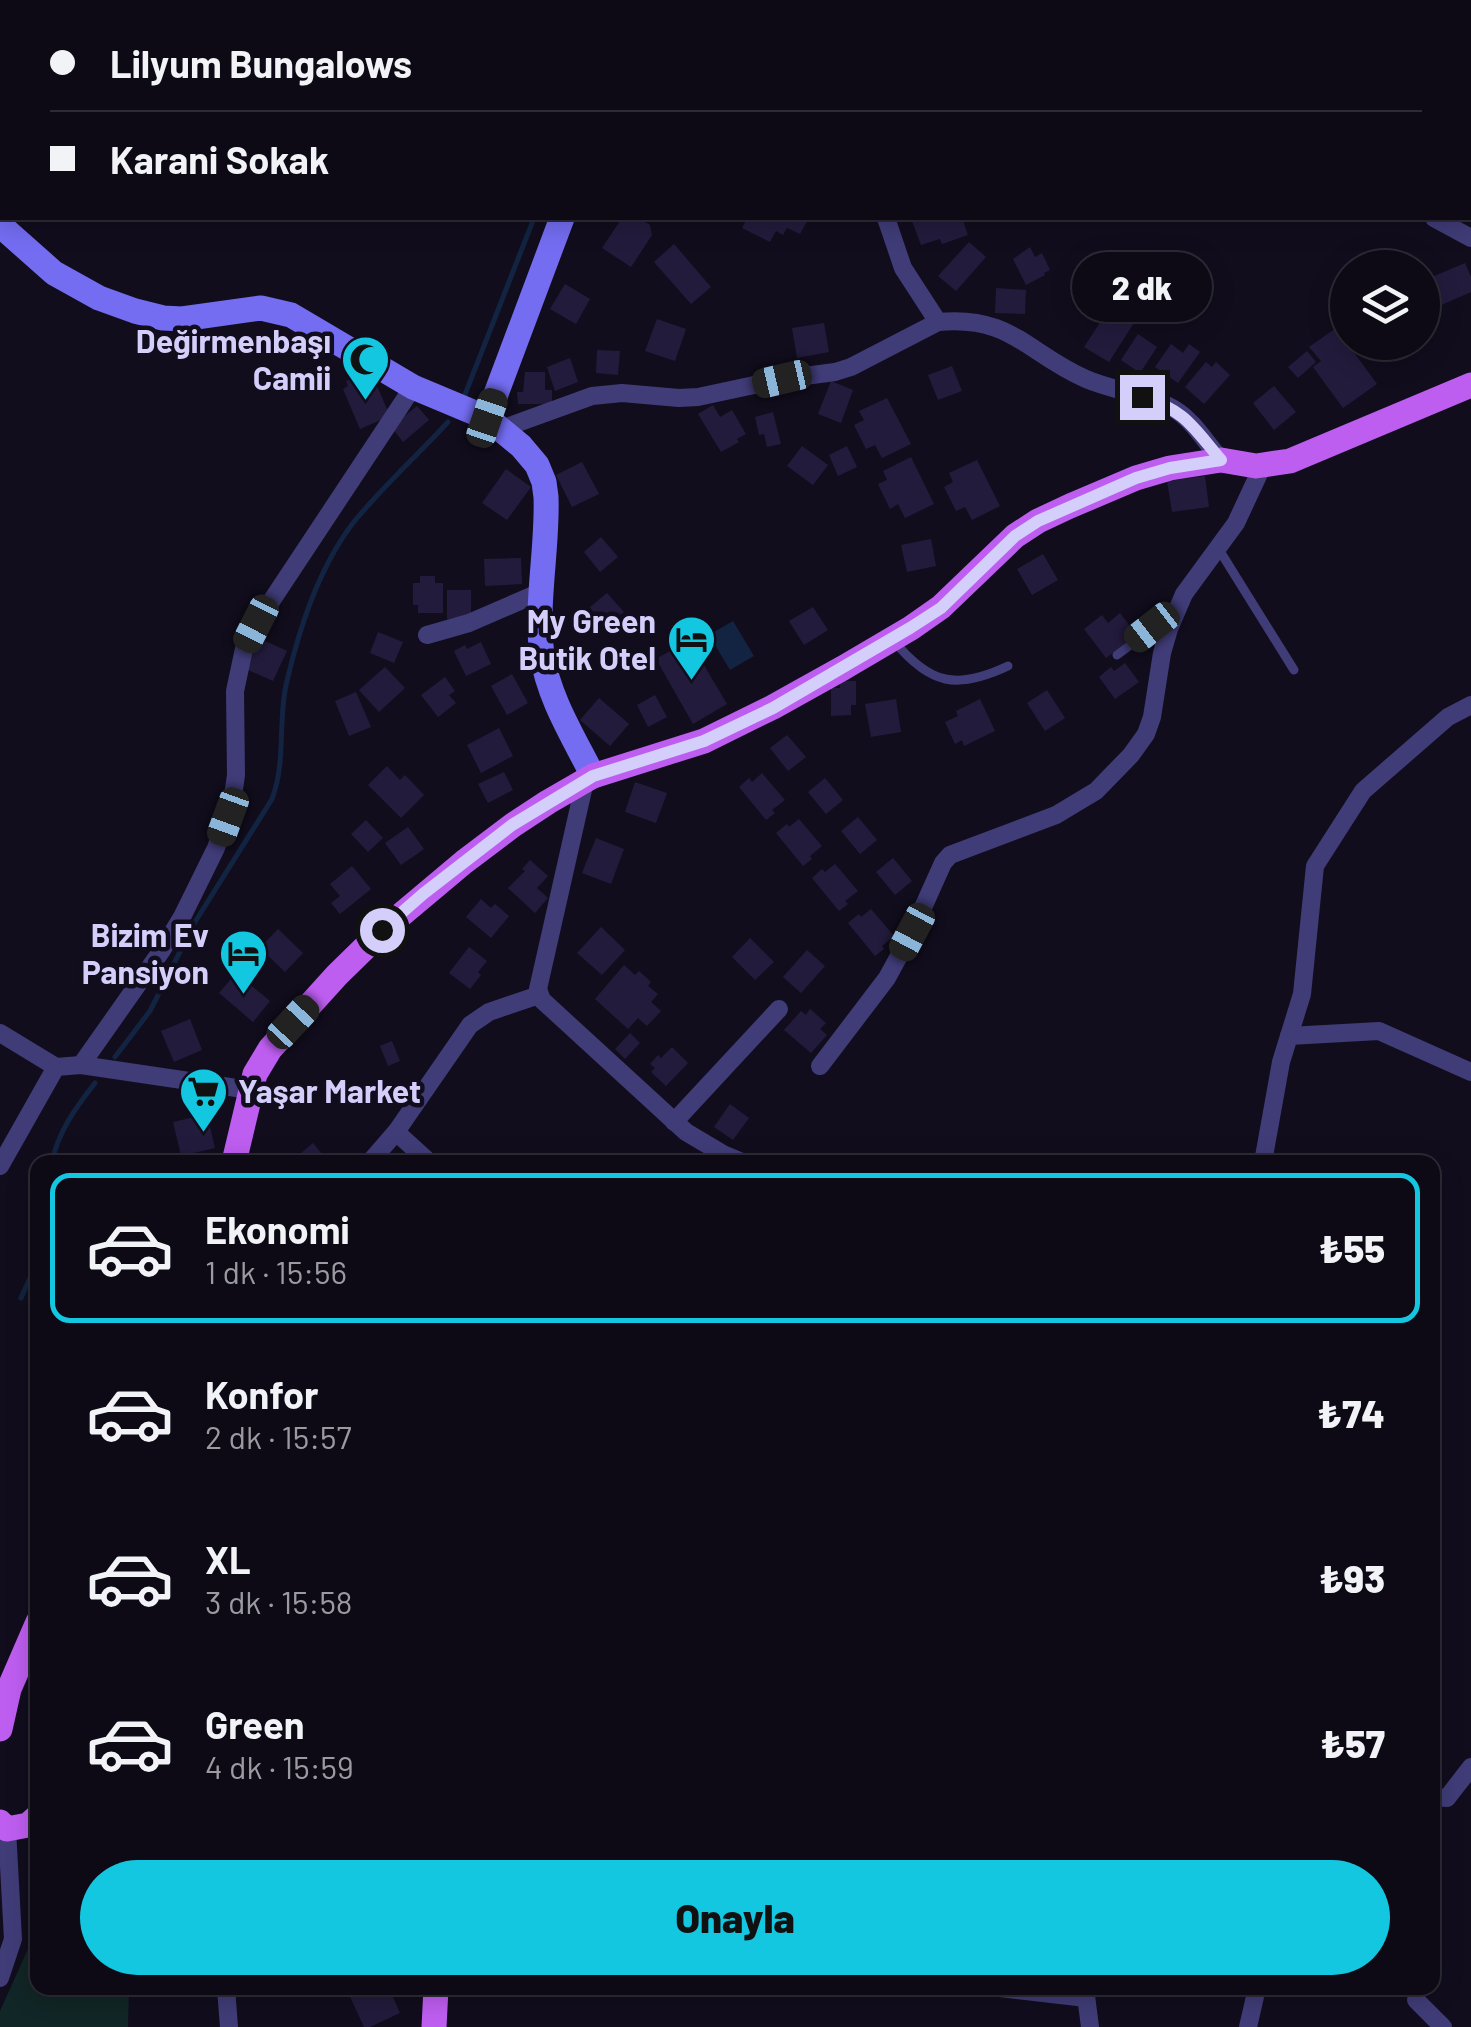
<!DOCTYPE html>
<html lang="tr">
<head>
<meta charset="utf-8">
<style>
	body { margin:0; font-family:Barlow,sans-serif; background:#1b1823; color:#f1f3f6; height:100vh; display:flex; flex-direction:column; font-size:38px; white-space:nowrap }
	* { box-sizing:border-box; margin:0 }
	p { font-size:32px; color:#9a9aa1 }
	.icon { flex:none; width:55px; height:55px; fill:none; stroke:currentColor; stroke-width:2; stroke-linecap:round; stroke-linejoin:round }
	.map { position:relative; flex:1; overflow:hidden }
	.panel { position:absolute; left:30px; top:1155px; width:1410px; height:840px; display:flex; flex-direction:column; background:#0d0a16; border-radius:20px; box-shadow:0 5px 25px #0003,0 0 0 2px #2d2b35 }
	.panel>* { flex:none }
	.guide { position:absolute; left:0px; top:0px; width:1472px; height:220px; box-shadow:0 5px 25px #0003,0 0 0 2px #2d2b35; display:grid; align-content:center; height:220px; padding:0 50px; background:#0d0a16 }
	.buttons { position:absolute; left:1330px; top:250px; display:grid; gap:20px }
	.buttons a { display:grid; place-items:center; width:110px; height:110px; border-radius:50%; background:#0d0a16; box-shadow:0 5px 25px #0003,0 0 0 2px #2d2b35; font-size:50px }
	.end { position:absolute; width:45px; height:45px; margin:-22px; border:12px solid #d4cefb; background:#111; box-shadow:0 0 0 5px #111 }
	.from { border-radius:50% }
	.bubble { position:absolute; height:70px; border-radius:35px; background:#0d0a16; box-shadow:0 5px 25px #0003,0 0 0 2px #2d2b35; font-size:32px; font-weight:800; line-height:70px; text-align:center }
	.car { position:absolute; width:30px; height:60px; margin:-30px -15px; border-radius:12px; box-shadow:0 0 8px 2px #0007; background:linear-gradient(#222 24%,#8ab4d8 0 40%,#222 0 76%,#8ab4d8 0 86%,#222 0) }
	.guide b { display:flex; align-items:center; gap:35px; height:95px; font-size:38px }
	.guide b+b { border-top:2px solid #2d2b35 }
	.guide i { width:25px; height:25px; background:#f1f3f6 }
	ul { padding:18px 0 0; list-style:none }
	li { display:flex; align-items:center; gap:30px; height:150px; margin:0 20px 15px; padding:0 30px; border:5px solid transparent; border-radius:20px }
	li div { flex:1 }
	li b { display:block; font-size:38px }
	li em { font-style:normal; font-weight:800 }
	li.active { border-color:#14c7e1 }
	li>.icon { width:90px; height:90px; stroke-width:1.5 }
	.primary-button { display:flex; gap:20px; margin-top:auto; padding:20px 50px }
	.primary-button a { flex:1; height:115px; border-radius:60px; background:#14c7e1; color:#111; font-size:40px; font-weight:800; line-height:115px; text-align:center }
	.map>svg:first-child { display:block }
	.green { fill:#112626 }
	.water { fill:#122442 }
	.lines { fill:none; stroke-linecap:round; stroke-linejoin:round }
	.stream { stroke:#122442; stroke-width:5 }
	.building { fill:#231b3c }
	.lane { stroke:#403c78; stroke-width:9 }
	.street { stroke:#403c78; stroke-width:18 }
	.secondary { stroke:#746df2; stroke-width:25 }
	.primary { stroke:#be5ef1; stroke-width:25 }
	.route { stroke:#d4cefb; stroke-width:12 }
	.labels { text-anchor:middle; stroke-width:9; stroke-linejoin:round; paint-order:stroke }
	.poi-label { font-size:32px; font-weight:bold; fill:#d4cefb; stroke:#110d1d; text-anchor:end }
</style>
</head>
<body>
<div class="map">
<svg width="1471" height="2027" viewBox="0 0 1471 2027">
	<rect width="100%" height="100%" fill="#110d1d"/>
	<polygon class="green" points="37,1929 38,1988 129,1988 128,2027 0,2027 0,2011"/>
	<polygon class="water" points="733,621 754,656 730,670 709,635"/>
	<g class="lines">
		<g class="stream">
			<polyline points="617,2 618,0"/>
			<polyline points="464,397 534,218"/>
			<path d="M 115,1057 L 150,1011 L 195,922 L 272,799 C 286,762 278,723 286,685 C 299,629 318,569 353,523 C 382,487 417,456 448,422"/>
			<path d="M 52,1162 C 58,1132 76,1107 95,1083"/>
			<polyline points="21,1298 38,1260"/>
		</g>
	</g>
	<g class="building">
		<polygon points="622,218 638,218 650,225 652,235 631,267 602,248"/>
		<polygon points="747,218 809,218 800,234 787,228 783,235 776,231 770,242 742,228"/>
		<polygon points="923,218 962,218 968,235 942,244 940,239 921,245 912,221"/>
		<polygon points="969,242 986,257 956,291 938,276"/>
		<polygon points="674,244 711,287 691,304 654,262"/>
		<polygon points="1030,247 1035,257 1042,253 1050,270 1044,273 1045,275 1026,285 1013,259"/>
		<polygon points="1465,263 1471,277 1471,292 1437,307 1425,280"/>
		<polygon points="1096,267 1116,281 1095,312 1074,298"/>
		<polygon points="565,284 590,299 576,324 550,309"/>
		<polygon points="996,288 1026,290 1025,314 995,313"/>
		<polygon points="1113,303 1137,318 1109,362 1084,347"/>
		<polygon points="657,319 686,329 675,361 645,351"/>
		<polygon points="824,323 829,352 797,358 792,328"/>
		<polygon points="1336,328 1377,384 1343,408 1313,367 1321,361 1309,347"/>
		<polygon points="1138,334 1157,347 1140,373 1121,360"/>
		<polygon points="1171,344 1183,353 1189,344 1200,352 1178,383 1155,367"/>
		<polygon points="597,350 620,351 618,375 596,373"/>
		<polygon points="1307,351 1316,362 1298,378 1288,367"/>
		<polygon points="570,358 578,382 555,391 547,367"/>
		<polygon points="1206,362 1212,367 1216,362 1230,375 1204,404 1185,387"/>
		<polygon points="952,366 962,391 938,400 928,375"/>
		<polygon points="368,372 372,380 374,379 390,416 360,429 343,389 348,386 346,381"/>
		<polygon points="525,372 545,372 545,390 552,390 552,404 518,404 517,392 523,392"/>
		<polygon points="831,381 853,390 841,423 818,414"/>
		<polygon points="1274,386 1296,412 1274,430 1253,403"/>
		<polygon points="887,398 911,444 882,458 875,445 866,449 854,425 864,420 859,411"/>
		<polygon points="713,405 720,417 732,410 746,434 737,439 739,442 721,452 698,414"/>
		<polygon points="417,406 429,420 403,442 391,427"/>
		<polygon points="773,412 781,444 767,447 764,434 759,435 755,417"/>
		<polygon points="802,446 828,465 813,485 787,466"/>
		<polygon points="847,446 857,467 838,476 829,455"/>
		<polygon points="911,457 934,504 905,518 898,504 890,509 878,484 887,480 883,471"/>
		<polygon points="977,460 1000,506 972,520 965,507 956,511 944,487 953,482 949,473"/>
		<polygon points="582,462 599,494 572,507 556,475"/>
		<polygon points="506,469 531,487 507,520 482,503"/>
		<polygon points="1205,476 1209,507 1172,512 1167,481"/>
		<polygon points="601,537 618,557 600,572 584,552"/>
		<polygon points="931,539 936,566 907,572 901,545"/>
		<polygon points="1043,554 1058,580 1032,595 1017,569"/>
		<polygon points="521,558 522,584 485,586 484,559"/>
		<polygon points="420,576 435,576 435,583 443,583 443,613 418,613 418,605 413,605 413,583 420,583"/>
		<polygon points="447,590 471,590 471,618 447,619"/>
		<polygon points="607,593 624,612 600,633 583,613"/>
		<polygon points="813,607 828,630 804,645 789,621"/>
		<polygon points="1120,613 1137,635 1106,658 1084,629 1102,615 1108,623"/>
		<polygon points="378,632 403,642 394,663 370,653"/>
		<polygon points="259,638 287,651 273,681 246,669"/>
		<polygon points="689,640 727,704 693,724 656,659"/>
		<polygon points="481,642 491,664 466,676 454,651 465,645 467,649"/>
		<polygon points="1125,663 1139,682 1115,699 1099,677 1111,667 1114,671"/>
		<polygon points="385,667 405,688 379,712 359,690"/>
		<polygon points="512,674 528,703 507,715 491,686"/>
		<polygon points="445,677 455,691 449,695 456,703 438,717 421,695"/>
		<polygon points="840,681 856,681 856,705 851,705 851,715 831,716 831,688 840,688"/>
		<polygon points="1047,690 1065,718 1045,731 1027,703"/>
		<polygon points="356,692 371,727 349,736 335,701"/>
		<polygon points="655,695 667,717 648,727 637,705"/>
		<polygon points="599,698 629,724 610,746 580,720"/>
		<polygon points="896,699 901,732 871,737 865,704"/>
		<polygon points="980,699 995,731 964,746 962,740 955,744 945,722 958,716 956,711"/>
		<polygon points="499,728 513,756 481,773 467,745"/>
		<polygon points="787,735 806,757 788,771 770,748"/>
		<polygon points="387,766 400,780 405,775 424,795 401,818 368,785"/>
		<polygon points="504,772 513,790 488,803 478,784"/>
		<polygon points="762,773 785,800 772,810 775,813 766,820 739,787 749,778 752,782"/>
		<polygon points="825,778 843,800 826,814 808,792"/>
		<polygon points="635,782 667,793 656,823 625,812"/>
		<polygon points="858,817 877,840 860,854 841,831"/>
		<polygon points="799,819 822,846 810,856 812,859 803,866 776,833 787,824 789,827"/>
		<polygon points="366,820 383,838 368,852 351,834"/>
		<polygon points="408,827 424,849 401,865 385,843"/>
		<polygon points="596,838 624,849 611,884 582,873"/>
		<polygon points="893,858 912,881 895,895 876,872"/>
		<polygon points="530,860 548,876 537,888 548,898 535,913 508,888 525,871 522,869"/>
		<polygon points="835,864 858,891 845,901 848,904 839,911 812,878 822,869 825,872"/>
		<polygon points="352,866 371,889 340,914 331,903 340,896 330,884"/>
		<polygon points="481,899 491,908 495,904 509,916 491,938 466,917"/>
		<polygon points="871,909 894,936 882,946 884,949 875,956 848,923 859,914 861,917"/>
		<polygon points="601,927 625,950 602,975 577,953"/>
		<polygon points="278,929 303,953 285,972 260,948"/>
		<polygon points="750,938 774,962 755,980 732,957"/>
		<polygon points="469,947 487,961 478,972 481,975 470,989 449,973"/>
		<polygon points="807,950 825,966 801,993 783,977"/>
		<polygon points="624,965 635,975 639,971 651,982 648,986 658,994 651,1002 661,1011 647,1026 638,1018 628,1029 595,999"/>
		<polygon points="236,973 270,1001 253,1022 219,993"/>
		<polygon points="810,1009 826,1023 820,1029 827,1035 811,1053 784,1030 801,1011 806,1015"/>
		<polygon points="190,1019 202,1050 174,1062 161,1031"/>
		<polygon points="630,1033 640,1043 625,1059 615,1049"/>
		<polygon points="392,1041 400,1061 388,1066 380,1046"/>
		<polygon points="672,1047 688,1063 666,1086 651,1072 655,1068 650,1064 658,1055 661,1058"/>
		<polygon points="730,1104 749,1118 733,1140 714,1127"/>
		<polygon points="207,1114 215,1148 181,1156 173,1122"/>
		<polygon points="313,1143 326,1159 322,1162 296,1162 294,1159"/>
		<polygon points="346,1988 389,1988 400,2013 370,2027 364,2027"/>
	</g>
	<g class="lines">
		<g class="lane">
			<polyline points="1218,548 1294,670"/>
			<path d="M 894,641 C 930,685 957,690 1008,666"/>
			<polyline points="1117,655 1171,615"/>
		</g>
		<g class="street">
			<polyline points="134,0 138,2"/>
			<polyline points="545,0 546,2"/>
			<polyline points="1251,0 1252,2"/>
			<polyline points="303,2 304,0"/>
			<polyline points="908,2 908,0"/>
			<polyline points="886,218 903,268 938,322"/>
			<polyline points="1434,218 1471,238"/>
			<path d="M 501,429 L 592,396 L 622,393 L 679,398 L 698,397 L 782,379 L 835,372 L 851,367 L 938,322 C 1011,315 1027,353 1086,379 C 1114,391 1147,394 1174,409 C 1193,420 1207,444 1221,460"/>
			<polyline points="427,635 469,623 543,591"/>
			<polyline points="585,781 538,989 542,1000 686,1132 723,1154 742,1162"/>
			<polyline points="0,1033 56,1067"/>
			<polyline points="1289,1036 1379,1031 1471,1072"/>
			<polyline points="81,1065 162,950 182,917 216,848 233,796 236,775 235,691 244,649 270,603 413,387"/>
			<polyline points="820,1066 887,978 912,932 943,863 950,855 1056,815 1096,791 1131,755 1146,734 1152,717 1162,653 1169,629 1184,594 1236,523 1263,465"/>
			<polyline points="674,1122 779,1009"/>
			<polyline points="370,1162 396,1132"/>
			<polyline points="429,1162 396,1132 470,1025 489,1012 539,995"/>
			<polyline points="1263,1162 1281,1062 1302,994 1315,866 1363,791 1448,717 1471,705"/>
			<polyline points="0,1166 56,1067 81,1065 250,1090"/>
			<polyline points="1432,1797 1447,1798 1471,1767"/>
			<polyline points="0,1978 13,1939 7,1829"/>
			<polyline points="226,1988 229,2027"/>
			<polyline points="1000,1988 1086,1998"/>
			<polyline points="1085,1988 1090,2027"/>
			<polyline points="1416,2000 1443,2027"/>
			<polyline points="1248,2027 1257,1988"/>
		</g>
		<g class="secondary">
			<polyline points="702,2 704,0"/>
			<path d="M 0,225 L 54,273 L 99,298 L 135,311 L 163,318 L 182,319 L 261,308 L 291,315 L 413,387 L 487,418 L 521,446 L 537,465 L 544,482 L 546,497 C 548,547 535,606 542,654 C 548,697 574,738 593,776"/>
			<polyline points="487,418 562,218"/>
		</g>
		<g class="primary">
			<polyline points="234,1162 255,1074 270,1049 337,975 383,930 464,862 513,825 548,802 593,776 704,741 773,707 843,668 911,628 941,607 1015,536 1038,521 1070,506 1136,478 1170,468 1221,460 1256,466 1290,461 1471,385"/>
			<polyline points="0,1729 9,1689 38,1622"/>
			<polyline points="0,1822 7,1829 28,1825 38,1816"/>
			<polyline points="434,2027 436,1988"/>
		</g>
	</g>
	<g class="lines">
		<path class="route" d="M 382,930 L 423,894 L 512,825 L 593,776 L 704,741 L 773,708 L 910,628 L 941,608 L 1015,536 L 1038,521 L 1136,478 L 1170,468 L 1221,460 C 1192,426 1186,411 1142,397"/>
	</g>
	<defs>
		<symbol id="mosque-pin" viewBox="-11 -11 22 30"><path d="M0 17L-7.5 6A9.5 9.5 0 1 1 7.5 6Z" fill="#14c7e1" stroke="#110d1d"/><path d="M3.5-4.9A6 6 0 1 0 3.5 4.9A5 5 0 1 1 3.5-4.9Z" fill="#111"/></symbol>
		<symbol id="hotel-pin" viewBox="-11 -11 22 30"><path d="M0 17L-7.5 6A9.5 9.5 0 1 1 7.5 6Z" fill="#14c7e1" stroke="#110d1d"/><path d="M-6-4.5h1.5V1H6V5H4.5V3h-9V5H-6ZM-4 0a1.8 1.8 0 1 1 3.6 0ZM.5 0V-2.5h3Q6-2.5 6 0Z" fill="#111"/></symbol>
		<symbol id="supermarket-pin" viewBox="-11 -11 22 30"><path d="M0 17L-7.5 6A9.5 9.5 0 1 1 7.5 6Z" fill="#14c7e1" stroke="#110d1d"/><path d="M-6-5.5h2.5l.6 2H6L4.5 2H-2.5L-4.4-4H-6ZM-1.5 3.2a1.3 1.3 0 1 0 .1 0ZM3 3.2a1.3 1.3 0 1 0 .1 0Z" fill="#111"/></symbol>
	</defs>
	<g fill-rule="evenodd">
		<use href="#mosque-pin" x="338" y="332" width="55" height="75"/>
		<use href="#hotel-pin" x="664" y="612" width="55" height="75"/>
		<use href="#hotel-pin" x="216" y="926" width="55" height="75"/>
		<use href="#supermarket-pin" x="176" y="1064" width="55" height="75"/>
	</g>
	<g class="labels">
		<g class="poi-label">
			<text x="331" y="353">Değirmenbaşı<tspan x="331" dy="37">Camii</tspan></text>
			<text x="656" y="633">My Green<tspan x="656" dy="37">Butik Otel</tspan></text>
			<text x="209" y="947">Bizim Ev<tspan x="209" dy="37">Pansiyon</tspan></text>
			<text x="238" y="1103" text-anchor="start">Yaşar Market</text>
		</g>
	</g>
</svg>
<div class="buttons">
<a><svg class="icon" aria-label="layers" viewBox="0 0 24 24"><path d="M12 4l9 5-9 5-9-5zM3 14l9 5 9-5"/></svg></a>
</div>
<i class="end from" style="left:382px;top:930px"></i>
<i class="end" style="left:1142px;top:397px"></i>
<div class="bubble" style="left:1072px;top:252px;width:140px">2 dk</div>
<i class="car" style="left:782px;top:379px;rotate:257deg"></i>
<i class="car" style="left:487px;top:418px;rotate:19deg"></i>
<i class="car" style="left:256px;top:624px;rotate:207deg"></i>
<i class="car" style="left:1152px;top:627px;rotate:232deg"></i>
<i class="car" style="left:228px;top:817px;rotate:200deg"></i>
<i class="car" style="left:912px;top:932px;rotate:208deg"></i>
<i class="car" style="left:293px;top:1022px;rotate:43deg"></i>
<div class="guide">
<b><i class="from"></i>Lilyum Bungalows</b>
<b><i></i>Karani Sokak</b>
</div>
<section class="panel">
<ul>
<li class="active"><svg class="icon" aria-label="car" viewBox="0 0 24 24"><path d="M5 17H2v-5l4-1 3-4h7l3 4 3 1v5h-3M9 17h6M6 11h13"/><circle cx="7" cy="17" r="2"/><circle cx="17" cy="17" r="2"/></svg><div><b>Ekonomi</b><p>1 dk · 15:56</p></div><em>₺55</em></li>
<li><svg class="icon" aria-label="car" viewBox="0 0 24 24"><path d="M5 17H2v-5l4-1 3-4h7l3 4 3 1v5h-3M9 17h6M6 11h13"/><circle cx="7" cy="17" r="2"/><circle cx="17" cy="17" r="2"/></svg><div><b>Konfor</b><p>2 dk · 15:57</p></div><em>₺74</em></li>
<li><svg class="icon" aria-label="car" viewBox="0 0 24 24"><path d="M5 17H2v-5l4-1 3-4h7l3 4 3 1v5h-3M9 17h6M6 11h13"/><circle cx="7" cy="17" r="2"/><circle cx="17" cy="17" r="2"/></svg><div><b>XL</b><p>3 dk · 15:58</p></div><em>₺93</em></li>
<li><svg class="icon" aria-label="car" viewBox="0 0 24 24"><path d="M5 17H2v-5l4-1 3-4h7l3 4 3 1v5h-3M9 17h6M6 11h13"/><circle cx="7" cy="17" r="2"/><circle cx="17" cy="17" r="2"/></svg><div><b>Green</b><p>4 dk · 15:59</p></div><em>₺57</em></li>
</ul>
<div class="primary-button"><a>Onayla</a></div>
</section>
</div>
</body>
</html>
